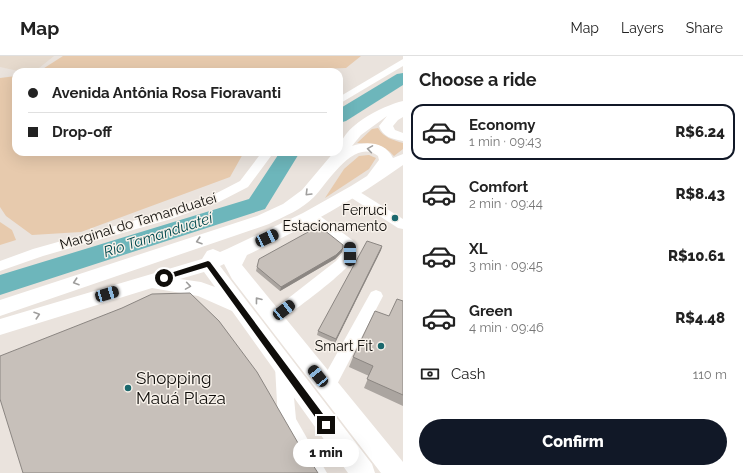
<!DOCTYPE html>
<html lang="en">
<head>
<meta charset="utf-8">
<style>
	body { margin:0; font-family:Raleway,sans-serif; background:#f6f6f6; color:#222; height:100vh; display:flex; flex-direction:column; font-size:15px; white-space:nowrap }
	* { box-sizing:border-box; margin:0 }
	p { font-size:13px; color:#767676 }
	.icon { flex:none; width:22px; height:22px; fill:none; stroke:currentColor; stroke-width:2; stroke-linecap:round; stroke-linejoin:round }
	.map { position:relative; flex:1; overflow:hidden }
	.details { display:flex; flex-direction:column; background:#fff; width:340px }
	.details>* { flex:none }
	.banner { position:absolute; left:12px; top:12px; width:331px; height:88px; border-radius:12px; box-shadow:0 4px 16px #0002; display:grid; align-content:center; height:88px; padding:0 16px; background:#fff }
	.end { position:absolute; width:18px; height:18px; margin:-9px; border:5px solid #0f0d0a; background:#fff; box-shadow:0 0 0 2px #fff }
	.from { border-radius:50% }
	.bubble { position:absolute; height:28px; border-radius:14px; background:#fff; box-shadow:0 4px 16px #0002; font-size:13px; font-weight:800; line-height:28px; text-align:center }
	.car { position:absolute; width:12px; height:24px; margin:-12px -6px; border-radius:5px; box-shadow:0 0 3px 1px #0007; background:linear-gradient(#222 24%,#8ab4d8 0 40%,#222 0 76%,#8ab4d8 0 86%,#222 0) }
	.banner b { display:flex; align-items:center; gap:14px; height:38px; font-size:15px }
	.banner b+b { border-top:1px solid #e0e0e0 }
	.banner i { width:10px; height:10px; background:#222 }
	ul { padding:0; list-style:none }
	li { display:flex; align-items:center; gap:12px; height:56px; margin:0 8px 6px; padding:0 8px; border:2px solid transparent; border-radius:12px }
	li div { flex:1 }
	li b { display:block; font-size:15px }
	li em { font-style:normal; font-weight:800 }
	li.active { border-color:#111827 }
	li>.icon { width:36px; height:36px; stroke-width:1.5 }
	h2 { padding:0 16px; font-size:18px; line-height:48px }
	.pay { display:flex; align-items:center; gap:10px; height:44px; padding:0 16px; font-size:15px }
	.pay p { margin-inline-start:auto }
	.action { display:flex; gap:8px; margin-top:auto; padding:8px 16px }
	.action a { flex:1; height:46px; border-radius:24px; background:#111827; color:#fff; font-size:16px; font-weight:800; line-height:46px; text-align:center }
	header { display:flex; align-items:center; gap:24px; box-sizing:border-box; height:56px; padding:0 20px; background:#fff; border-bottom:1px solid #e0e0e0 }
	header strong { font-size:19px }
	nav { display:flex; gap:22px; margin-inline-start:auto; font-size:14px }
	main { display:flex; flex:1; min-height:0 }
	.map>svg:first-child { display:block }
	.built { fill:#e6dacd }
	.green { fill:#e7caad }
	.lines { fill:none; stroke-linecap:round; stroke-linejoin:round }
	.river { fill:#6db6bb; fill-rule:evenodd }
	.minor { fill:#fff; fill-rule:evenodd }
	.major { fill:#fff; fill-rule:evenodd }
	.wall { fill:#aba5a0 }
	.shaded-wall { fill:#8b8682 }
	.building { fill:#c7c0ba; stroke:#8b8682 }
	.oneway { stroke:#9f9e9d }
	.route { fill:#0f0d0a }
	.poi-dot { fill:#1b686d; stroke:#f7f1ea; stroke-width:1.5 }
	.labels { text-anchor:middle; stroke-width:3; stroke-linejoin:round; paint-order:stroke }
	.poi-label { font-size:14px; fill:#0f0d0a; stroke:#f7f1ea; text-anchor:end }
	.street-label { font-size:14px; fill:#0f0d0a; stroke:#f7f1ea }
	.water-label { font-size:15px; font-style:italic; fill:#034a4e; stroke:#f7f1ea }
	.near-poi-label { font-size:17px; fill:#0f0d0a; stroke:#f7f1ea; text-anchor:start }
</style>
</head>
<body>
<header>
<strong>Map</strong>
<nav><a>Map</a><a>Layers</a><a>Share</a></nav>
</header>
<main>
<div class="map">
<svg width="403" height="417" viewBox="0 0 403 417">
	<rect width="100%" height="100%" fill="#eae3dd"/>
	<polygon class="built" points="0,0 54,0 34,16 23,16 0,11"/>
	<g class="green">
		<polygon points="63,0 361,0 346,12 262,15 261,16 38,16"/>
		<polygon points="16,20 16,96 244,96 230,121 81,176 32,179 6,160 0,151 0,22"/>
		<path d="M 378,72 C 384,82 393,84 403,87 L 403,93 L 394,100 C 384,88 372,88 357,87 L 372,73 Z"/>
		<polygon points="369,99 376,102 369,113 325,142 344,113 359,100"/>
		<polygon points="0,166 12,174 16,184 0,189"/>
	</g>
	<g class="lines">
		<g class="river">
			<polygon points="403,17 403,29 346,65 339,67 339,53 397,18"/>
			<polygon points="280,96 300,96 265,153 0,239 0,219 249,143"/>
		</g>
		<g class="minor">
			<polygon points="403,3 403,10 339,48 339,41"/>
			<polygon points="262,96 274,96 248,131 219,146 171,163 43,200 0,215 0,205 33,193 161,157 211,140 240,125"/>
			<polygon points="351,132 355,133 403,163 403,173 398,172 347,139 345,136 347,133"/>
			<path d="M 311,156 L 316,157 L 355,186 C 357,189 358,194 357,197 C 354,212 293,255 278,266 L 273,268 L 268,266 L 265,262 L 268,258 L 336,205 L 343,197 L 343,191 L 306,163 L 305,160 L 306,157 Z"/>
			<polygon points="376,234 381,236 383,240 333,336 327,338 321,336 318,331 321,326 371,236"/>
			<polygon points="283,303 289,305 291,310 296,363 327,417 306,417 278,365 275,310 277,305"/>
		</g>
		<path class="major" d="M 403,45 L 403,61 L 398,64 L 393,70 L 395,74 L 403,77 L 403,85 C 392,83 383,81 379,70 L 387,60 L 361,79 L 352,90 C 367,85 385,86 393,102 L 403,98 L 403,109 C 354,144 302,173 247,199 L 242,209 L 403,406 L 403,417 L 381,417 L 232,223 L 224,208 L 220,210 L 372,408 L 375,417 L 348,417 L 232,255 L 198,240 L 152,232 L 0,279 L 0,263 L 202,203 L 207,195 L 213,193 L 220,196 L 227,193 L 303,157 L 351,130 L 367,120 L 379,104 L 378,100 C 354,81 327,128 314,141 C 301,154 285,160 269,168 L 0,260 L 0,244 L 257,160 L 283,148 L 302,134 L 334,96 L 339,96 C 339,71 382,50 403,45 ZM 204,216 L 215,231 L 201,226 L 180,223 Z"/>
	</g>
	<g class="wall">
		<polygon points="382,190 381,194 335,287 317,279 318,275"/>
		<polygon points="342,196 335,203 280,235 256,215 257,211"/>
		<polygon points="403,245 403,350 364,332 369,320 349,311 353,301"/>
	</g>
	<g class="shaded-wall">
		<polygon points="382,190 381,194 335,287 336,283"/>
		<polygon points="343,192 342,196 335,203 280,235 281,231"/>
	</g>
	<g class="building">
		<polygon points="319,170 343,189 343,192 336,199 281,231 257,211 259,203"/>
		<polygon points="367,185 382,190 336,283 318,275"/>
		<polygon points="190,237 219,265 257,316 309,406 311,406 318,417 23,417 0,343 0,300 122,252 152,238"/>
		<polygon points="397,243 403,245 403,339 367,323 373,310 353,301 375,255 389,260"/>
	</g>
	<defs><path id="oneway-chevron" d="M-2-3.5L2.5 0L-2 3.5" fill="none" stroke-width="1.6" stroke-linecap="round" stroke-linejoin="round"/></defs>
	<g class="oneway">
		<use href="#oneway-chevron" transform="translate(370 93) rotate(-171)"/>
		<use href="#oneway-chevron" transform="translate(308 137) rotate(135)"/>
		<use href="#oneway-chevron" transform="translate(199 185) rotate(162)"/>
		<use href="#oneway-chevron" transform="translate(76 226) rotate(162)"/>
		<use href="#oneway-chevron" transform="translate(188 230) rotate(9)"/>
		<use href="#oneway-chevron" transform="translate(258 244) rotate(-128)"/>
		<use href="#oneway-chevron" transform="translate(37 259) rotate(-18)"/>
	</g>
	<polygon class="route" points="208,205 210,206 329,366 330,369 329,372 323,372 207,211 164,224 160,222 161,220"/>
	<g class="poi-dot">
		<circle cx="395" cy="162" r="4"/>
		<circle cx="381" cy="290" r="4"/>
		<circle cx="128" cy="332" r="4"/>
	</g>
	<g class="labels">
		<g class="poi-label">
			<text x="387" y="159">Ferruci<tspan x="387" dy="16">Estacionamento</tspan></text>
			<text x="373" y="295">Smart Fit</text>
		</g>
		<g class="street-label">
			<text transform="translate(138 165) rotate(-17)" y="5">Marginal do Tamanduateí</text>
		</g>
		<g class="water-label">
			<text transform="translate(158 179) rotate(-18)" y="5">Rio Tamanduateí</text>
		</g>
		<g class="near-poi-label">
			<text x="136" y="328">Shopping<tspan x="136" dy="20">Mauá Plaza</tspan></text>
		</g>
	</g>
</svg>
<i class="end from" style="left:164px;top:222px"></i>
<i class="end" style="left:326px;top:369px"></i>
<div class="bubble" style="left:293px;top:383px;width:66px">1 min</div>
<i class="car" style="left:267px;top:182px;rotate:65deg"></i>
<i class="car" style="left:350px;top:198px;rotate:0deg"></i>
<i class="car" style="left:107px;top:238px;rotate:74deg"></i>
<i class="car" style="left:284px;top:254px;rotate:52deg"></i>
<i class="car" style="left:318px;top:320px;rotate:321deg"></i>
<div class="banner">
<b><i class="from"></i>Avenida Antônia Rosa Fioravanti</b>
<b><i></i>Drop-off</b>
</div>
</div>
<section class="details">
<h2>Choose a ride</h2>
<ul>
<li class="active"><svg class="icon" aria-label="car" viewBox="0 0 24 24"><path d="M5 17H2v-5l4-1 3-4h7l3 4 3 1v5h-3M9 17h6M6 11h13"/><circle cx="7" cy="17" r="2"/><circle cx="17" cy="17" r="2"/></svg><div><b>Economy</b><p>1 min · 09:43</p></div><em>R$6.24</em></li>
<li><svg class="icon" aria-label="car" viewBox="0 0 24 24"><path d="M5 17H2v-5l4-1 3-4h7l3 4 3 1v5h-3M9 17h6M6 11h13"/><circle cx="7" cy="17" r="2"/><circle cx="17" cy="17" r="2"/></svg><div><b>Comfort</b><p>2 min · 09:44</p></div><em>R$8.43</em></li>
<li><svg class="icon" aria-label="car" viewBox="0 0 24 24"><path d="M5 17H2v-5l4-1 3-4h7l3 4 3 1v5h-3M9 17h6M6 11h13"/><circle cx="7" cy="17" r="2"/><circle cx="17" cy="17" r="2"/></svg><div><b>XL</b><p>3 min · 09:45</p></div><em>R$10.61</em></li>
<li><svg class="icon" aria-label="car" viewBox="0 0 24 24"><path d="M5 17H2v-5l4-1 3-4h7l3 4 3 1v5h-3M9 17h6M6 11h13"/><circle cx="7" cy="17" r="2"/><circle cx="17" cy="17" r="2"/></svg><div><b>Green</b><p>4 min · 09:46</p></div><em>R$4.48</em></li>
</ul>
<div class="pay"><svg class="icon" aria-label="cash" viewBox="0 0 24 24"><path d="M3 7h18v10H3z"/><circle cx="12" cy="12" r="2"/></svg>Cash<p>110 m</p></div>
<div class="action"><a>Confirm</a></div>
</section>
</main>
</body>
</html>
